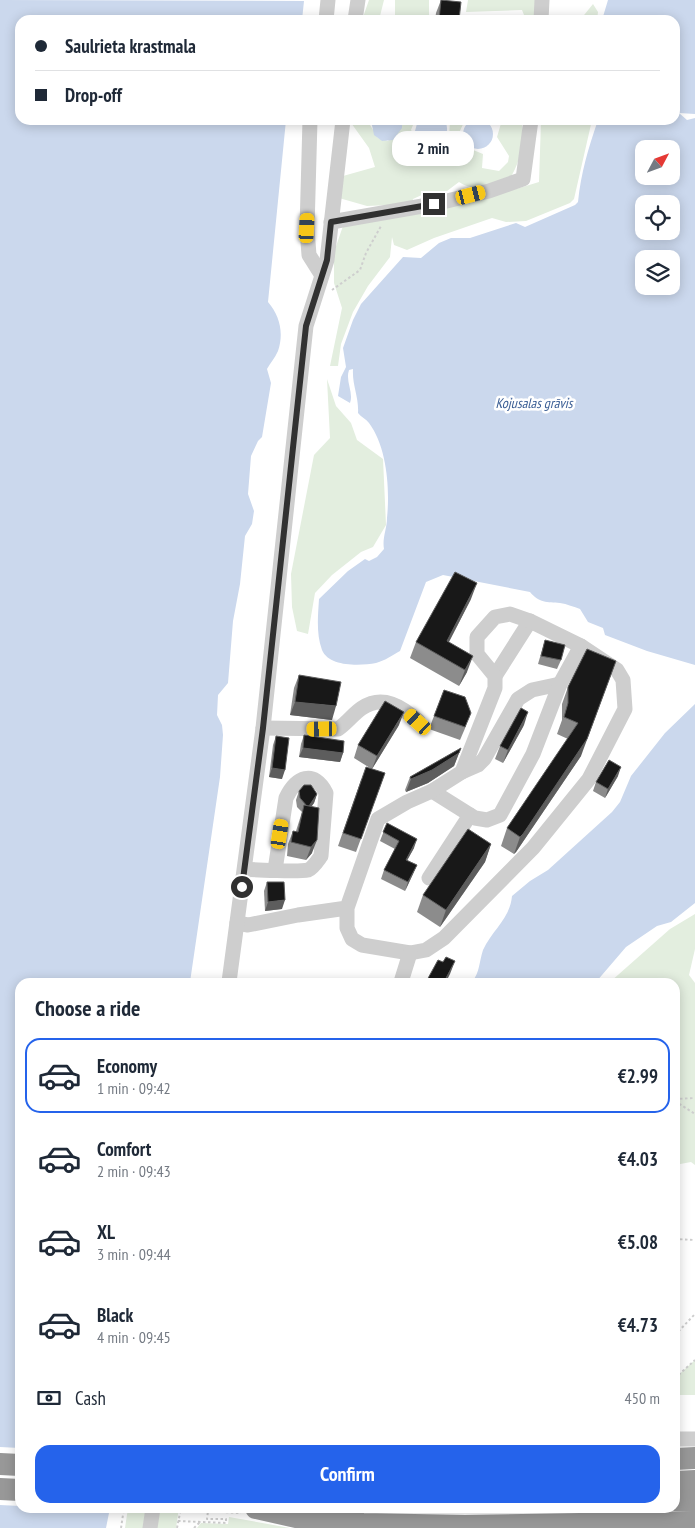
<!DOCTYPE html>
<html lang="en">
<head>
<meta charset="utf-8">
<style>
	body { margin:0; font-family:"PT Sans Narrow",sans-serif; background:#f2f2f3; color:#1f2937; height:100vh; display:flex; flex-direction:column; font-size:19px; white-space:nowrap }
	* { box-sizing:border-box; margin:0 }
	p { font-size:16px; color:#747a83 }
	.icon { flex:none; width:28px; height:28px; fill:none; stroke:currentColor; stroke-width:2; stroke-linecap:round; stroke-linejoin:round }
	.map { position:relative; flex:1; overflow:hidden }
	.sheet { position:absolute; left:15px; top:978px; width:665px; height:535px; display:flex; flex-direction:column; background:#fff; border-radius:15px; box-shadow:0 2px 12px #0003 }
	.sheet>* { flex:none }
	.guide { position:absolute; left:15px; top:15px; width:665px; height:110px; border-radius:15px; box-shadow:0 2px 12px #0003; display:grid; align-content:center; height:110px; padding:0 20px; background:#fff }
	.needle { width:32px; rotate:49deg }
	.fabs { position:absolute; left:635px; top:140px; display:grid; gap:10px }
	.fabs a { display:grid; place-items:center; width:45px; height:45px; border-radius:10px; background:#fff; box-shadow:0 2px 12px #0003; font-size:25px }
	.end { position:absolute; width:22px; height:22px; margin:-11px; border:6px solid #313131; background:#fff; box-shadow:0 0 0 2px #fff }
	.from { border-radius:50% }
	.bubble { position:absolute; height:35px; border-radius:15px; background:#fff; box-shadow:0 2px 12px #0003; font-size:16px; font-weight:800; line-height:35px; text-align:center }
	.car { position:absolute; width:15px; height:30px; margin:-15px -8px; border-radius:6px; box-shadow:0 0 4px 1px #0007; background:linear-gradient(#f5c518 24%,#345 0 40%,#f5c518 0 76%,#345 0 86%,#f5c518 0) }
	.guide b { display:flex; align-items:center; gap:18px; height:48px; font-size:19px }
	.guide b+b { border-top:1px solid #e0e1e3 }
	.guide i { width:12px; height:12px; background:#1f2937 }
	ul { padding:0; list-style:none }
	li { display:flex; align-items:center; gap:15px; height:75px; margin:0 10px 8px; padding:0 10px; border:2px solid transparent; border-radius:15px }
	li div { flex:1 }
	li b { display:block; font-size:19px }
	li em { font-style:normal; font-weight:800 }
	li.selected { border-color:#2563eb }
	li>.icon { width:45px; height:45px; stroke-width:1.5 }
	h2 { padding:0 20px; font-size:22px; line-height:60px }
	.pay { display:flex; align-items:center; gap:12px; height:55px; padding:0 20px; font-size:19px }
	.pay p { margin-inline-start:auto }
	.action { display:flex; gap:10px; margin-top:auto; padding:10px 20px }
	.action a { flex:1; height:58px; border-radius:15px; background:#2563eb; color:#fff; font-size:20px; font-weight:800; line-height:58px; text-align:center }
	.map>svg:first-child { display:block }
	.green { fill:#e3eedf }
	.water { fill:#cbd8ed; fill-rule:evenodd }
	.pier { fill:#fff }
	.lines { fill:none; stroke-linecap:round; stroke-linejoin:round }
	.path { stroke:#cecece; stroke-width:2; stroke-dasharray:2.5 2.5; stroke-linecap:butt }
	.minor { stroke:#cecece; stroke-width:15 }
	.highway { stroke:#989898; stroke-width:22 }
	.wall { fill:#8c8c8c }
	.shaded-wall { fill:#5d5d5d }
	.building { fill:#181818; stroke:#5d5d5d }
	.route { stroke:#313131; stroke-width:6 }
	.labels { text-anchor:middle; stroke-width:5; stroke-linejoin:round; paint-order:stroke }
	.water-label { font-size:14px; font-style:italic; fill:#3c5f95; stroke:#fff }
</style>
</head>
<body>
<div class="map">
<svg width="695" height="1528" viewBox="0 0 695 1528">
	<rect width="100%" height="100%" fill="#fff"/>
	<g class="green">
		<polygon points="369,0 384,0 379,20 362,20"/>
		<rect x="395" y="0" width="34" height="20"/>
		<polygon points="468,0 539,0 538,20 526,20 522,10 466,12"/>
		<polygon points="593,4 598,12 597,20 580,20"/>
		<path d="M 349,120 L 371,120 L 370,125 L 378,138 L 388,141 L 403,123 L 402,120 L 415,120 L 411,130 L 423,146 L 430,150 L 443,145 L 449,138 L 450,120 L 465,120 L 459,133 L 461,145 L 483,154 L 482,168 L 499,171 L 508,162 L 509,156 L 497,137 L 502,120 L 521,120 C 526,140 520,163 509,180 C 493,185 474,193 459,182 L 443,194 L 426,193 L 413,199 L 412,204 L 367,206 L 339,198 L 343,176 L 375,167 L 369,148 Z"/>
		<polygon points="567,120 592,120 574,199 570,203 526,221 506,222 492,218 434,238 407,250 394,245 392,237 390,257 368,286 353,312 341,344 338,366 330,366 342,308 334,283 334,252 343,226 516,189 539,182 541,121"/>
		<polygon points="327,379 336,406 351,423 357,440 383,459 386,525 373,547 361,552 332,575 315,593 308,634 297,631 292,607 291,574 314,455 330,438"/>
		<polygon points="695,914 695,949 689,975 695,983 695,1165 691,1162 675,1165 675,982 610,982 670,929"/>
		<polygon points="695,1360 695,1395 675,1395 675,1378"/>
		<polygon points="128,1508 146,1508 143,1528 125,1528"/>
		<polygon points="159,1508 179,1508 176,1528 156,1528"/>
		<polygon points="229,1517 290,1528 197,1528 201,1523 228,1524"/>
	</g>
	<g class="water">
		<path d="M 0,0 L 304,1 L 302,20 L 20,20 L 20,120 L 286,120 L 268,302 C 280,316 284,333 278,351 C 275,358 270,363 267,369 L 271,383 L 262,437 L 258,441 L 251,456 L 248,494 L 254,511 L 252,524 L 245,536 L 240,584 L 233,621 L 228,683 L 218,695 L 217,715 L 222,725 L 223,735 L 220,777 L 190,982 L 20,982 L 20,1508 L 110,1508 L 106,1528 L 0,1528 Z"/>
		<path d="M 608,0 L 695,0 L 695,114 L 679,113 L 687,120 L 695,118 L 695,665 L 647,651 L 605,635 L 603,628 L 588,622 L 580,609 C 574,607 567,604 560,603 C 547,602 539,603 530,592 L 443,575 L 426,582 L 400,651 C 393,655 384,661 376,663 C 360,666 329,667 322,650 C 316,634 318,615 319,599 L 348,571 L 365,559 L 369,561 L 377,557 L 384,549 C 382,538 387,529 387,518 C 390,489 387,447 369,423 C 366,419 361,417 358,413 C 359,397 352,385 353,369 L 349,370 C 345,381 354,393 350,403 L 338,396 L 341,377 L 346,367 L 343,348 L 353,320 L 361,304 L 403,257 L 421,258 L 439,243 L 451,238 L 470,238 L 516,223 L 525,227 L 575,205 L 578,202 C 581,173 588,149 598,120 L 675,120 L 675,20 L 602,20 ZM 644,149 L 671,149 L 671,176 L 644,176 ZM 644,204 L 671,204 L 671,231 L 644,231 ZM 644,259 L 671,259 L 671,286 L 644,286 Z"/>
		<circle cx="478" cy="134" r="15"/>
		<polygon points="371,120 402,120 402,128 393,140 382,141 374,135"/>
		<path d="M 418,120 L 445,120 C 450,132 446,141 434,145 L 421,142 L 415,131 Z"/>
		<path d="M 695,704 L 695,903 L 671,922 L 657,926 L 626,947 L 596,982 L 472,982 C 480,972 479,962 483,950 C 492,930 510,919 512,896 L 530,881 L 548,870 L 612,812 L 620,802 L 631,776 L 665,733 Z"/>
	</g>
	<polygon class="pier" points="0,1447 20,1448 20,1506 0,1505"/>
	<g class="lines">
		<g class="path">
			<polyline points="332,290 360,270 366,253 381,226"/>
			<polyline points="675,1099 695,1098"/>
			<polyline points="675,1101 695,1114"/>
			<polyline points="675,1239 695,1240"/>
			<polyline points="675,1335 695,1314"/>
			<polyline points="675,1378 695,1360"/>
			<polyline points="126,1508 141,1508"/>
			<polyline points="166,1509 241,1513"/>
			<polyline points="178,1521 226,1523 226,1519 207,1519 208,1511"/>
			<polyline points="121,1528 124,1508"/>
			<polyline points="177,1528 181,1508"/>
			<polyline points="194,1528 200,1522"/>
		</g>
		<g class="minor">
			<polyline points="326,20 328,0"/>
			<polyline points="355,20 358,0"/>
			<polyline points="541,20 542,0"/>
			<polyline points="310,120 307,229 309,255 321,274"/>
			<polyline points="331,222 434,204 489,191 523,179 531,120"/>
			<polyline points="495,676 530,621"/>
			<path d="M 263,728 L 338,729 C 347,723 353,714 362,708 C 383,694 402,707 418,721"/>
			<polyline points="462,772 478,765 484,759 518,699 532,690 560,684"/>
			<polyline points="432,791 475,818 487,820 500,815 533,754 560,684 581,646"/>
			<path d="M 245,869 C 255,870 299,872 308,870 C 313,868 318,860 321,856 L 326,793 C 314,769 296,777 286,798 L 275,870"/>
			<polyline points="429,878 470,815"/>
			<polyline points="237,923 248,925 298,915 347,908 378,819 407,802 432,791 462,772 495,688 495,676 477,654 477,637 495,617 510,614 530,621 581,646 617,670 623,680 625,709 589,779 533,848 444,938 426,950 410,953 362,945 352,939 347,928 347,908"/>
			<polyline points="229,982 263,728 306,326 327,260 343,120"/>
			<polyline points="401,982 410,953"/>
			<polyline points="675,1439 695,1439"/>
			<polyline points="150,1528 153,1508"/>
		</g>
		<g class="highway">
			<polyline points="675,1459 695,1458"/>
			<polyline points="0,1464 20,1465"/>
			<polyline points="675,1482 695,1481"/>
			<polyline points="0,1489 20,1490"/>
			<polyline points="675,1500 695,1501"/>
			<polyline points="256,1508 305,1519 363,1524 465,1526 695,1522"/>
		</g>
	</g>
	<g class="wall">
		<polygon points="441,0 459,20 435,20 436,13"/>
		<polygon points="471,599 449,642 467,672 459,686 410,658 416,642"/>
		<polygon points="545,640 561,660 557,669 538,664"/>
		<polygon points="587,649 581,756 516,852 514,854 501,846 507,828 568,739 557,734 562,720 562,704 568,687"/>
		<polygon points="299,675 332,720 290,715 294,688"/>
		<polygon points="444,690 466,726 460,740 429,729"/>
		<polygon points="399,725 372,769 385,773 356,852 338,846 361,780 370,768 354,758 358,745"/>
		<polygon points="524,725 503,763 495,759 500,746"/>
		<polygon points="304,735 343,753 340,762 299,757 301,744"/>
		<polygon points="276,736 282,779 269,777 273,745"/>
		<polygon points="461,748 454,766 428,783 406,792 405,790 410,777"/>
		<polygon points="618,776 605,798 593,791 596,782"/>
		<polygon points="299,791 317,794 314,803 311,806 312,853 306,860 287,856 288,844 293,831 296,831 302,812 297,807 296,800"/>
		<polygon points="387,823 414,848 407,860 417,865 413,874 405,891 381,879 384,870 395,849 380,841"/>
		<polygon points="491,844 485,862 440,927 417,912 423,895"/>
		<polygon points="267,882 282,909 265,911 264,891"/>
	</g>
	<g class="shaded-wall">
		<polygon points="477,583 471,599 441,657 447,641"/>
		<polygon points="473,656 467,672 459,686 465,670"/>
		<polygon points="616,661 581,756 516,852 514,854 520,837"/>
		<polygon points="295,702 336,706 332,720 290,715"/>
		<polygon points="404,712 399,725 372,769 377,756"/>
		<polygon points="528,712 524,725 503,763 508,750"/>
		<polygon points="303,748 343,753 340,762 299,757"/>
		<polygon points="459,753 454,766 428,783 406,792 411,779"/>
		<polygon points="621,767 618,776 605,798 608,789"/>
		<polygon points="272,768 285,770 282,779 269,777"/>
		<polygon points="317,794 314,803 305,816 308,807"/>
		<polygon points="417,839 414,848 403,868 406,860"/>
		<polygon points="317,840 312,853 306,860 311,847"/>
		<polygon points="491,844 485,862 440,927 446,910"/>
		<polygon points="417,865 413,874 405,891 408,882"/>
		<polygon points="285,900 282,909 265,911 268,902"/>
		<polygon points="455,961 450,974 446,982 444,982"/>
	</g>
	<g class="building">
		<polygon points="441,0 461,2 459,20 439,20"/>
		<polygon points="455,572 477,583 447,641 473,656 465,670 416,642"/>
		<polygon points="545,640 565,645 561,660 541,656"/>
		<polygon points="587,649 616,661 587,739 523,834 520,837 507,828 578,723 564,717 568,703 568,687"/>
		<polygon points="299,675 341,682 336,706 295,702"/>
		<polygon points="444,690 465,697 471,713 465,727 434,716"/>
		<polygon points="385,701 404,712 377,756 358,745"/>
		<polygon points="521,708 528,712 508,750 500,746"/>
		<polygon points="304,735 344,741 343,753 303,748"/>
		<polygon points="276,736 289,738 285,770 272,768"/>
		<polygon points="461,748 459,753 432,770 411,779 410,777"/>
		<polygon points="609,760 621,767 608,789 596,782"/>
		<polygon points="366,767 385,773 361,839 343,833"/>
		<polygon points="304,785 311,785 317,794 309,806 307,806 300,798 299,791"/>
		<polygon points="304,805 319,808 317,840 311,847 291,842 293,831 298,832"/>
		<polygon points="387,823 417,839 406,860 417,865 408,882 384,870 399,841 383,832"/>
		<polygon points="468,829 491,844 446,910 423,895"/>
		<polygon points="267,882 284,882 285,900 268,902"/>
		<polygon points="446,957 455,961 444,982 426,982 438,960 443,962"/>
	</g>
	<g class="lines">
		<polyline class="route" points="242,887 263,728 306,326 327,260 331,222 434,204"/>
	</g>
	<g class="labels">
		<g class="water-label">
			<text x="534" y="408">Kojusalas grāvis</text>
		</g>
	</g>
</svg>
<div class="fabs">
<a><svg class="needle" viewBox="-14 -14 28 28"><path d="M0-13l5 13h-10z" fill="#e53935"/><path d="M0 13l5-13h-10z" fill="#747a83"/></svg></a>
<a><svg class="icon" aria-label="locate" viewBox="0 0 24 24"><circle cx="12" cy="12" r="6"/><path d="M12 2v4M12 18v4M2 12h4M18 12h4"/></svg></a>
<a><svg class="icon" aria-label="layers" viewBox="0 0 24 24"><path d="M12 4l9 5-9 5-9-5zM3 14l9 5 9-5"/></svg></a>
</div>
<i class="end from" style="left:242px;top:887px"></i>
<i class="end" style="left:434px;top:204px"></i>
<div class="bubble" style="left:392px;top:131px;width:82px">2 min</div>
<i class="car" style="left:471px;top:195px;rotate:76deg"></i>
<i class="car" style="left:307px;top:228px;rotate:3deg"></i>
<i class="car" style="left:418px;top:722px;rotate:312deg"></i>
<i class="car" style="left:322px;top:729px;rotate:269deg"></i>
<i class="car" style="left:280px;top:834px;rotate:9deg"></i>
<div class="guide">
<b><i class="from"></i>Saulrieta krastmala</b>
<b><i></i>Drop-off</b>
</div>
<section class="sheet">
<h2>Choose a ride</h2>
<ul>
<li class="selected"><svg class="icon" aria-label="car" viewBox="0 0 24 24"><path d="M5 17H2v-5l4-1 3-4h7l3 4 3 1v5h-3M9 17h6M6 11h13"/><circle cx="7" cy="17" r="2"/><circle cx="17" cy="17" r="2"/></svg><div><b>Economy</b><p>1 min · 09:42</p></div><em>€2.99</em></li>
<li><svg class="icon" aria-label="car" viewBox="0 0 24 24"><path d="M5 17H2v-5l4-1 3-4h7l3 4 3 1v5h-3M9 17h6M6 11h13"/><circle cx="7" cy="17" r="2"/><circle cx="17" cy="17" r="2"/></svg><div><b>Comfort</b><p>2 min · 09:43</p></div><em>€4.03</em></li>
<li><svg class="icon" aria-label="car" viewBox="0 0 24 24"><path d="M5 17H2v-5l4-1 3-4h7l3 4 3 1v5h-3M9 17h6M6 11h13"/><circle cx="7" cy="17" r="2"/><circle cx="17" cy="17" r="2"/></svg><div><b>XL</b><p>3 min · 09:44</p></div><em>€5.08</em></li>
<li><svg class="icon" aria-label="car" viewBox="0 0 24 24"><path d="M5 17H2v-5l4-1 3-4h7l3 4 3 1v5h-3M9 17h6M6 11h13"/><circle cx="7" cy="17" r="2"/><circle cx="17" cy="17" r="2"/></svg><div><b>Black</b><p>4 min · 09:45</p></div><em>€4.73</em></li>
</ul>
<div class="pay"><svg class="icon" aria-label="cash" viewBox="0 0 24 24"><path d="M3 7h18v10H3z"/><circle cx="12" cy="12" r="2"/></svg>Cash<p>450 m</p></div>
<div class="action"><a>Confirm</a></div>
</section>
</div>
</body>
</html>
